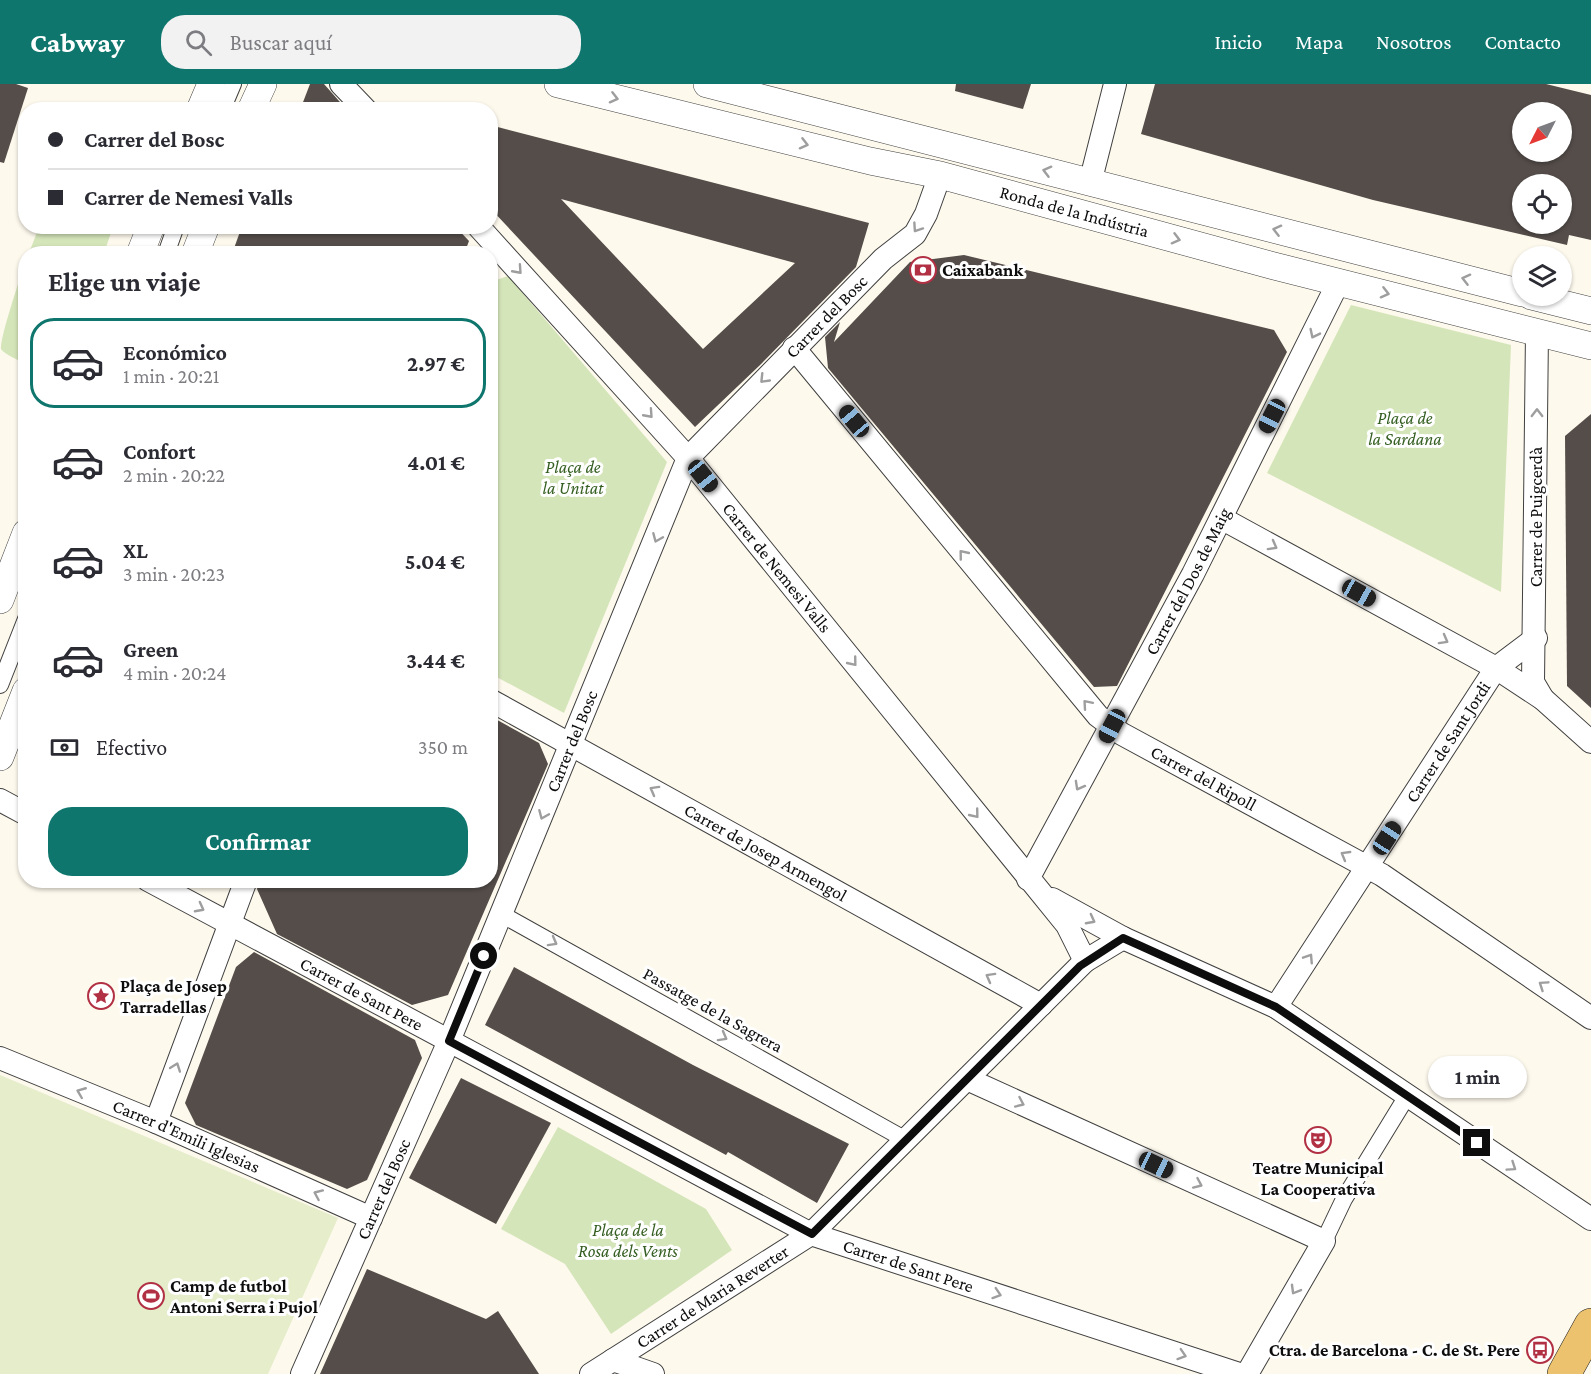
<!DOCTYPE html>
<html lang="es">
<head>
<meta charset="utf-8">
<style>
	body { margin:0; font-family:"Crimson Pro",serif; background:#f2f2f3; color:#2b2b33; height:100vh; display:flex; flex-direction:column; font-size:22px; white-space:nowrap }
	* { box-sizing:border-box; margin:0 }
	p { font-size:20px; color:#7c7c81 }
	.icon { flex:none; width:33px; height:33px; fill:none; stroke:currentColor; stroke-width:2; stroke-linecap:round; stroke-linejoin:round }
	.map { position:relative; flex:1; overflow:hidden }
	.sheet { position:absolute; left:18px; top:162px; width:480px; height:642px; display:flex; flex-direction:column; background:#fff; border-radius:24px; box-shadow:0 2px 4px #0004 }
	.sheet>* { flex:none }
	.banner { position:absolute; left:18px; top:18px; width:480px; height:132px; border-radius:24px; box-shadow:0 2px 4px #0004; display:grid; align-content:center; height:132px; padding:0 30px; background:#fff }
	.needle { width:39px; rotate:228deg }
	.buttons { position:absolute; left:1512px; top:18px; display:grid; gap:12px }
	.buttons a { display:grid; place-items:center; width:60px; height:60px; border-radius:50%; background:#fff; box-shadow:0 2px 4px #0004; font-size:30px }
	.end { position:absolute; width:27px; height:27px; margin:-14px; border:8px solid #0d0d0d; background:#fff; box-shadow:0 0 0 3px #fff }
	.from { border-radius:50% }
	.bubble { position:absolute; height:42px; border-radius:21px; background:#fff; box-shadow:0 2px 4px #0004; font-size:20px; font-weight:700; line-height:42px; text-align:center }
	.car { position:absolute; width:18px; height:36px; margin:-18px -9px; border-radius:8px; box-shadow:0 0 4px 2px #0007; background:linear-gradient(#222 24%,#8ab4d8 0 40%,#222 0 76%,#8ab4d8 0 86%,#222 0) }
	.banner b { display:flex; align-items:center; gap:21px; height:57px; font-size:22px }
	.banner b+b { border-top:2px solid #e1e1e2 }
	.banner i { width:15px; height:15px; background:#2b2b33 }
	ul { padding:0; list-style:none }
	li { display:flex; align-items:center; gap:18px; height:90px; margin:0 12px 9px; padding:0 18px; border:3px solid transparent; border-radius:24px }
	li div { flex:1 }
	li b { display:block; font-size:22px }
	li em { font-style:normal; font-weight:700 }
	li.on { border-color:#0f766e }
	li>.icon { width:54px; height:54px; stroke-width:1.5 }
	h2 { padding:0 30px; font-size:27px; line-height:72px }
	.pay { display:flex; align-items:center; gap:15px; height:66px; padding:0 30px; font-size:22px }
	.pay p { margin-inline-start:auto }
	.cta { display:flex; gap:12px; margin-top:auto; padding:12px 30px }
	.cta a { flex:1; height:69px; border-radius:24px; background:#0f766e; color:#fff; font-size:24px; font-weight:700; line-height:69px; text-align:center }
	header { display:flex; align-items:center; gap:36px; box-sizing:border-box; height:84px; padding:0 30px; background:#0f766e; color:#fff }
	header strong { font-size:28px }
	nav { display:flex; gap:33px; margin-inline-start:auto; font-size:21px }
	.search { width:420px; height:54px; background:#f2f2f3; display:flex; align-items:center; gap:15px; box-sizing:border-box; padding:0 21px; border-radius:24px; color:#7c7c81; font-size:22px }
	.map>svg:first-child { display:block }
	.green { fill:#d5e5ba }
	.pitch { fill:#e5edcb }
	.building { fill:#544d4a; fill-rule:evenodd }
	.lines { fill:none; stroke-linecap:round; stroke-linejoin:round }
	.pedestrian-casing { stroke:#404040; stroke-width:18 }
	.minor-casing { stroke:#404040; stroke-width:24 }
	.tertiary-casing { stroke:#404040; stroke-width:28 }
	.primary-casing { stroke:#1e1e1e; stroke-width:34 }
	.pedestrian { stroke:#fff; stroke-width:16 }
	.minor { stroke:#fff; stroke-width:22 }
	.tertiary { stroke:#fff; stroke-width:27 }
	.primary { stroke:#edc26e; stroke-width:33 }
	.oneway { stroke:#9e9e9e }
	.route { stroke:#0d0d0d; stroke-width:8 }
	.labels { text-anchor:middle; stroke-width:6; stroke-linejoin:round; paint-order:stroke }
	.street-label { font-size:18px; fill:#0d0d0d; stroke:#fff }
	.poi-label { font-size:18px; font-weight:bold; fill:#0d0d0d; stroke:#fff; text-anchor:start }
	.park-label { font-size:18px; font-style:italic; fill:#355f22; stroke:#fff }
</style>
</head>
<body>
<header>
<strong>Cabway</strong>
<div class="search"><svg class="icon" aria-label="search" viewBox="0 0 24 24"><circle cx="10" cy="10" r="6"/><path d="M15 15l6 6"/></svg>Buscar aquí</div>
<nav><a>Inicio</a><a>Mapa</a><a>Nosotros</a><a>Contacto</a></nav>
</header>
<div class="map">
<svg width="1591" height="1290" viewBox="0 0 1591 1290">
	<rect width="100%" height="100%" fill="#fef9ed"/>
	<g class="green">
		<polygon points="39,143 39,142 113,143 104,169 29,169"/>
		<path d="M 25,179 L 25,280 C 19,276 5,271 1,265 C 0,253 20,194 25,179 Z"/>
		<polygon points="508,192 667,378 564,629 491,590 490,198"/>
		<polygon points="1351,221 1511,261 1501,508 1267,389"/>
		<polygon points="558,1043 706,1125 732,1166 611,1250 565,1180 501,1145"/>
	</g>
	<polygon class="pitch" points="0,991 338,1134 268,1290 0,1290"/>
	<g class="building">
		<polygon points="0,0 16,0 28,4 4,79 0,78"/>
		<polygon points="310,0 324,0 347,26 300,26"/>
		<polygon points="956,0 1031,0 1023,25 955,7"/>
		<path d="M 1155,0 L 1546,0 L 1591,11 L 1591,156 L 1569,151 L 1567,161 L 1373,116 L 1141,50 ZM 1522,28 L 1562,28 L 1562,68 L 1522,68 ZM 1522,100 L 1562,100 L 1562,140 L 1522,140 Z"/>
		<path d="M 490,41 L 869,139 L 856,183 L 759,282 L 695,343 L 490,124 ZM 561,115 L 795,179 L 703,265 Z"/>
		<polygon points="242,142 455,142 469,157 464,170 232,170"/>
		<polygon points="964,171 1274,246 1287,268 1117,602 1094,603 828,284 825,253 840,238 834,258 910,178"/>
		<polygon points="1591,330 1591,624 1567,602 1565,352"/>
		<polygon points="490,632 539,659 548,680 448,911 412,921 277,850 257,805 259,796 490,796"/>
		<polygon points="254,868 415,956 422,974 367,1096 347,1105 196,1041 185,1019 236,883"/>
		<polygon points="514,883 693,981 849,1060 817,1119 728,1068 726,1071 485,941"/>
		<polygon points="461,994 551,1039 496,1140 409,1094"/>
		<polygon points="367,1185 486,1235 498,1227 539,1290 320,1290"/>
	</g>
	<g class="lines">
		<defs>
			<g id="pedestrian">
				<polyline points="222,26 233,0"/>
				<polyline points="166,170 176,142"/>
				<polyline points="0,601 26,535"/>
				<polyline points="501,830 906,1056"/>
				<polyline points="1324,1157 1344,1115 1407,1012"/>
			</g>
			<g id="minor">
				<polyline points="341,0 366,26"/>
				<polyline points="1090,99 1115,0"/>
				<path id="s1" d="M 478,142 L 688,374 L 1067,841 L 1085,877 L 1123,854"/>
				<polyline points="1537,248 1533,598 1543,615"/>
				<path id="s2" d="M 794,264 L 1098,632 L 1122,650 L 1382,791 L 1591,934"/>
				<polyline points="1221,434 1496,584 1543,615 1591,658"/>
				<path id="s3" d="M 490,616 L 1041,921"/>
				<polyline points="0,716 26,730"/>
				<path id="s4" d="M 1028,795 L 1193,490 L 1339,197"/>
				<path id="s5" d="M 148,796 L 811,1150 L 1239,1290"/>
				<polyline points="1052,815 1123,854 1276,923 1591,1135"/>
				<path id="s6" d="M 1276,923 L 1496,584 L 1536,554"/>
				<path id="s7" d="M 0,974 L 156,1038 L 371,1134"/>
				<polyline points="967,995 1324,1157 1247,1290"/>
				<polyline points="156,1038 246,796"/>
				<polyline points="613,1276 653,1290"/>
				<path id="s8" d="M 302,1290 L 449,957 L 688,374 L 883,175 L 915,150 L 926,130 L 940,91"/>
				<path id="s9" d="M 591,1290 L 811,1150 L 1085,877"/>
			</g>
			<g id="tertiary">
				<path id="s10" d="M 558,0 L 870,77 L 940,91 L 1274,182 L 1591,262"/>
				<polyline points="707,0 1522,209"/>
				<polyline points="200,26 211,0"/>
				<polyline points="251,26 263,0"/>
				<polyline points="140,170 151,142"/>
				<polyline points="195,170 206,142"/>
				<polyline points="1531,212 1591,227"/>
				<polyline points="0,516 26,449"/>
				<polyline points="0,673 26,607"/>
			</g>
			<polyline id="primary" points="1564,1290 1591,1241"/>
		</defs>
		<use href="#pedestrian" class="pedestrian-casing"/>
		<use href="#minor" class="minor-casing"/>
		<use href="#tertiary" class="tertiary-casing"/>
		<use href="#primary" class="primary-casing"/>
		<use href="#pedestrian" class="pedestrian"/>
		<use href="#minor" class="minor"/>
		<use href="#tertiary" class="tertiary"/>
		<use href="#primary" class="primary"/>
	</g>
	<defs><path id="oneway-chevron" d="M-2-3.5L2.5 0L-2 3.5" fill="none" stroke-width="1.6" stroke-linecap="round" stroke-linejoin="round" transform="scale(1.5)"/></defs>
	<g class="oneway">
		<use href="#oneway-chevron" transform="translate(614 14) rotate(14)"/>
		<use href="#oneway-chevron" transform="translate(804 60) rotate(14)"/>
		<use href="#oneway-chevron" transform="translate(1047 87) rotate(-165)"/>
		<use href="#oneway-chevron" transform="translate(917 144) rotate(124)"/>
		<use href="#oneway-chevron" transform="translate(1277 146) rotate(-166)"/>
		<use href="#oneway-chevron" transform="translate(1176 155) rotate(15)"/>
		<use href="#oneway-chevron" transform="translate(518 186) rotate(48)"/>
		<use href="#oneway-chevron" transform="translate(1466 195) rotate(-166)"/>
		<use href="#oneway-chevron" transform="translate(1385 209) rotate(14)"/>
		<use href="#oneway-chevron" transform="translate(1314 250) rotate(116)"/>
		<use href="#oneway-chevron" transform="translate(764 295) rotate(134)"/>
		<use href="#oneway-chevron" transform="translate(1537 329) rotate(-90)"/>
		<use href="#oneway-chevron" transform="translate(649 330) rotate(48)"/>
		<use href="#oneway-chevron" transform="translate(657 454) rotate(113)"/>
		<use href="#oneway-chevron" transform="translate(1273 462) rotate(29)"/>
		<use href="#oneway-chevron" transform="translate(963 470) rotate(-129)"/>
		<use href="#oneway-chevron" transform="translate(1444 556) rotate(29)"/>
		<use href="#oneway-chevron" transform="translate(853 578) rotate(51)"/>
		<use href="#oneway-chevron" transform="translate(1087 620) rotate(-131)"/>
		<use href="#oneway-chevron" transform="translate(1079 702) rotate(119)"/>
		<use href="#oneway-chevron" transform="translate(654 706) rotate(-151)"/>
		<use href="#oneway-chevron" transform="translate(975 730) rotate(51)"/>
		<use href="#oneway-chevron" transform="translate(543 731) rotate(113)"/>
		<use href="#oneway-chevron" transform="translate(1345 771) rotate(-150)"/>
		<use href="#oneway-chevron" transform="translate(200 824) rotate(28)"/>
		<use href="#oneway-chevron" transform="translate(1091 836) rotate(28)"/>
		<use href="#oneway-chevron" transform="translate(553 858) rotate(29)"/>
		<use href="#oneway-chevron" transform="translate(1309 874) rotate(-57)"/>
		<use href="#oneway-chevron" transform="translate(990 893) rotate(-151)"/>
		<use href="#oneway-chevron" transform="translate(1543 901) rotate(-146)"/>
		<use href="#oneway-chevron" transform="translate(723 953) rotate(29)"/>
		<use href="#oneway-chevron" transform="translate(176 983) rotate(-70)"/>
		<use href="#oneway-chevron" transform="translate(81 1008) rotate(-158)"/>
		<use href="#oneway-chevron" transform="translate(1020 1019) rotate(24)"/>
		<use href="#oneway-chevron" transform="translate(1512 1083) rotate(34)"/>
		<use href="#oneway-chevron" transform="translate(1198 1100) rotate(24)"/>
		<use href="#oneway-chevron" transform="translate(318 1110) rotate(-156)"/>
		<use href="#oneway-chevron" transform="translate(1295 1206) rotate(120)"/>
		<use href="#oneway-chevron" transform="translate(997 1210) rotate(18)"/>
		<use href="#oneway-chevron" transform="translate(1182 1271) rotate(18)"/>
	</g>
	<g class="lines">
		<polyline class="route" points="484,872 449,957 812,1150 1080,882 1123,854 1276,923 1477,1059"/>
	</g>
	<defs>
		<symbol id="bank-ring" viewBox="-11 -11 22 22"><circle r="9.5" fill="#fff" stroke="#b13043" stroke-width="1.5"/><path d="M-6-4H6V4H-6ZM0-2.3a2.3 2.3 0 1 0 0 4.6a2.3 2.3 0 1 0 0-4.6Z" fill="#b13043"/></symbol>
		<symbol id="sight-ring" viewBox="-11 -11 22 22"><circle r="9.5" fill="#fff" stroke="#b13043" stroke-width="1.5"/><path d="M0-6L1.8-2.2L6-1.7L2.9 1.2L3.7 5.4L0 3.3L-3.7 5.4L-2.9 1.2L-6-1.7L-1.8-2.2Z" fill="#b13043"/></symbol>
		<symbol id="theatre-ring" viewBox="-11 -11 22 22"><circle r="9.5" fill="#fff" stroke="#b13043" stroke-width="1.5"/><path d="M-5-5.5Q0-4 5-5.5V0Q5 5 0 6Q-5 5-5 0ZM-3.3-2.5H-1v1.5H-3.3ZM1-2.5H3.3v1.5H1ZM-2.8 1Q0 5.5 2.8 1Z" fill="#b13043"/></symbol>
		<symbol id="stadium-ring" viewBox="-11 -11 22 22"><circle r="9.5" fill="#fff" stroke="#b13043" stroke-width="1.5"/><path d="M0-5a6.5 5 0 1 0 0 10a6.5 5 0 1 0 0-10ZM-3.5-1.8h7v3.6h-7Z" fill="#b13043"/></symbol>
		<symbol id="bus-ring" viewBox="-11 -11 22 22"><circle r="9.5" fill="#fff" stroke="#b13043" stroke-width="1.5"/><path d="M-5-6H5V4H4V6H2V4H-2V6H-4V4H-5ZM-3.5-4V0h7V-4ZM-3.5 1.2v1.5H-2V1.2ZM2 1.2v1.5H3.5V1.2Z" fill="#b13043"/></symbol>
	</defs>
	<g fill-rule="evenodd">
		<use href="#bank-ring" x="908" y="171" width="30" height="30"/>
		<use href="#sight-ring" x="86" y="897" width="30" height="30"/>
		<use href="#theatre-ring" x="1303" y="1041" width="30" height="30"/>
		<use href="#stadium-ring" x="136" y="1197" width="30" height="30"/>
		<use href="#bus-ring" x="1525" y="1251" width="30" height="30"/>
	</g>
	<g class="labels">
		<g class="street-label">
			<text dy="6" stroke="none"><textPath href="#s10" startOffset="532">Ronda de la Indústria</textPath></text>
			<text dy="6" stroke="none"><textPath href="#s8" startOffset="1192">Carrer del Bosc</textPath></text>
			<text transform="translate(1536 433) rotate(-90)" y="6">Carrer de Puigcerdà</text>
			<text dy="6" stroke="none"><textPath href="#s1" startOffset="454">Carrer de Nemesi Valls</textPath></text>
			<text dy="6" stroke="none"><textPath href="#s4" startOffset="338">Carrer del Dos de Maig</textPath></text>
			<text dy="6" stroke="none"><textPath href="#s8" startOffset="688">Carrer del Bosc</textPath></text>
			<text dy="6" stroke="none"><textPath href="#s6" startOffset="316">Carrer de Sant Jordi</textPath></text>
			<text dy="6" stroke="none"><textPath href="#s2" startOffset="600">Carrer del Ripoll</textPath></text>
			<text dy="6" stroke="none"><textPath href="#s3" startOffset="315">Carrer de Josep Armengol</textPath></text>
			<text dy="6" stroke="none"><textPath href="#s5" startOffset="242">Carrer de Sant Pere</textPath></text>
			<text transform="translate(713 926) rotate(29)" y="6">Passatge de la Sagrera</text>
			<text dy="6" stroke="none"><textPath href="#s7" startOffset="202">Carrer d'Emili Iglesias</textPath></text>
			<text dy="6" stroke="none"><textPath href="#s8" startOffset="202">Carrer del Bosc</textPath></text>
			<text dy="6" stroke="none"><textPath href="#s5" startOffset="854">Carrer de Sant Pere</textPath></text>
			<text dy="6" stroke="none"><textPath href="#s9" startOffset="144">Carrer de Maria Reverter</textPath></text>
		</g>
		<g class="poi-label">
			<text x="942" y="192">Caixabank</text>
			<text x="120" y="908">Plaça de Josep<tspan x="120" dy="21">Tarradellas</tspan></text>
			<text x="1318" y="1090" text-anchor="middle">Teatre Municipal<tspan x="1318" dy="21">La Cooperativa</tspan></text>
			<text x="170" y="1208">Camp de futbol<tspan x="170" dy="21">Antoni Serra i Pujol</tspan></text>
			<text x="1520" y="1272" text-anchor="end">Ctra. de Barcelona - C. de St. Pere</text>
		</g>
		<g class="park-label">
			<text x="1405" y="340">Plaça de<tspan x="1405" dy="21">la Sardana</tspan></text>
			<text x="573" y="389">Plaça de<tspan x="573" dy="21">la Unitat</tspan></text>
			<text x="628" y="1152">Plaça de la<tspan x="628" dy="21">Rosa dels Vents</tspan></text>
		</g>
	</g>
</svg>
<div class="buttons">
<a><svg class="needle" viewBox="-14 -14 28 28"><path d="M0-13l5 13h-10z" fill="#e53935"/><path d="M0 13l5-13h-10z" fill="#7c7c81"/></svg></a>
<a><svg class="icon" aria-label="locate" viewBox="0 0 24 24"><circle cx="12" cy="12" r="6"/><path d="M12 2v4M12 18v4M2 12h4M18 12h4"/></svg></a>
<a><svg class="icon" aria-label="layers" viewBox="0 0 24 24"><path d="M12 4l9 5-9 5-9-5zM3 14l9 5 9-5"/></svg></a>
</div>
<i class="end from" style="left:484px;top:872px"></i>
<i class="end" style="left:1477px;top:1059px"></i>
<div class="bubble" style="left:1428px;top:972px;width:99px">1 min</div>
<i class="car" style="left:1272px;top:332px;rotate:207deg"></i>
<i class="car" style="left:854px;top:337px;rotate:320deg"></i>
<i class="car" style="left:703px;top:392px;rotate:141deg"></i>
<i class="car" style="left:1359px;top:509px;rotate:119deg"></i>
<i class="car" style="left:1112px;top:642px;rotate:208deg"></i>
<i class="car" style="left:1387px;top:754px;rotate:33deg"></i>
<i class="car" style="left:1156px;top:1081px;rotate:115deg"></i>
<div class="banner">
<b><i class="from"></i>Carrer del Bosc</b>
<b><i></i>Carrer de Nemesi Valls</b>
</div>
<section class="sheet">
<h2>Elige un viaje</h2>
<ul>
<li class="on"><svg class="icon" aria-label="car" viewBox="0 0 24 24"><path d="M5 17H2v-5l4-1 3-4h7l3 4 3 1v5h-3M9 17h6M6 11h13"/><circle cx="7" cy="17" r="2"/><circle cx="17" cy="17" r="2"/></svg><div><b>Económico</b><p>1 min · 20:21</p></div><em>2.97 €</em></li>
<li><svg class="icon" aria-label="car" viewBox="0 0 24 24"><path d="M5 17H2v-5l4-1 3-4h7l3 4 3 1v5h-3M9 17h6M6 11h13"/><circle cx="7" cy="17" r="2"/><circle cx="17" cy="17" r="2"/></svg><div><b>Confort</b><p>2 min · 20:22</p></div><em>4.01 €</em></li>
<li><svg class="icon" aria-label="car" viewBox="0 0 24 24"><path d="M5 17H2v-5l4-1 3-4h7l3 4 3 1v5h-3M9 17h6M6 11h13"/><circle cx="7" cy="17" r="2"/><circle cx="17" cy="17" r="2"/></svg><div><b>XL</b><p>3 min · 20:23</p></div><em>5.04 €</em></li>
<li><svg class="icon" aria-label="car" viewBox="0 0 24 24"><path d="M5 17H2v-5l4-1 3-4h7l3 4 3 1v5h-3M9 17h6M6 11h13"/><circle cx="7" cy="17" r="2"/><circle cx="17" cy="17" r="2"/></svg><div><b>Green</b><p>4 min · 20:24</p></div><em>3.44 €</em></li>
</ul>
<div class="pay"><svg class="icon" aria-label="cash" viewBox="0 0 24 24"><path d="M3 7h18v10H3z"/><circle cx="12" cy="12" r="2"/></svg>Efectivo<p>350 m</p></div>
<div class="cta"><a>Confirmar</a></div>
</section>
</div>
</body>
</html>
